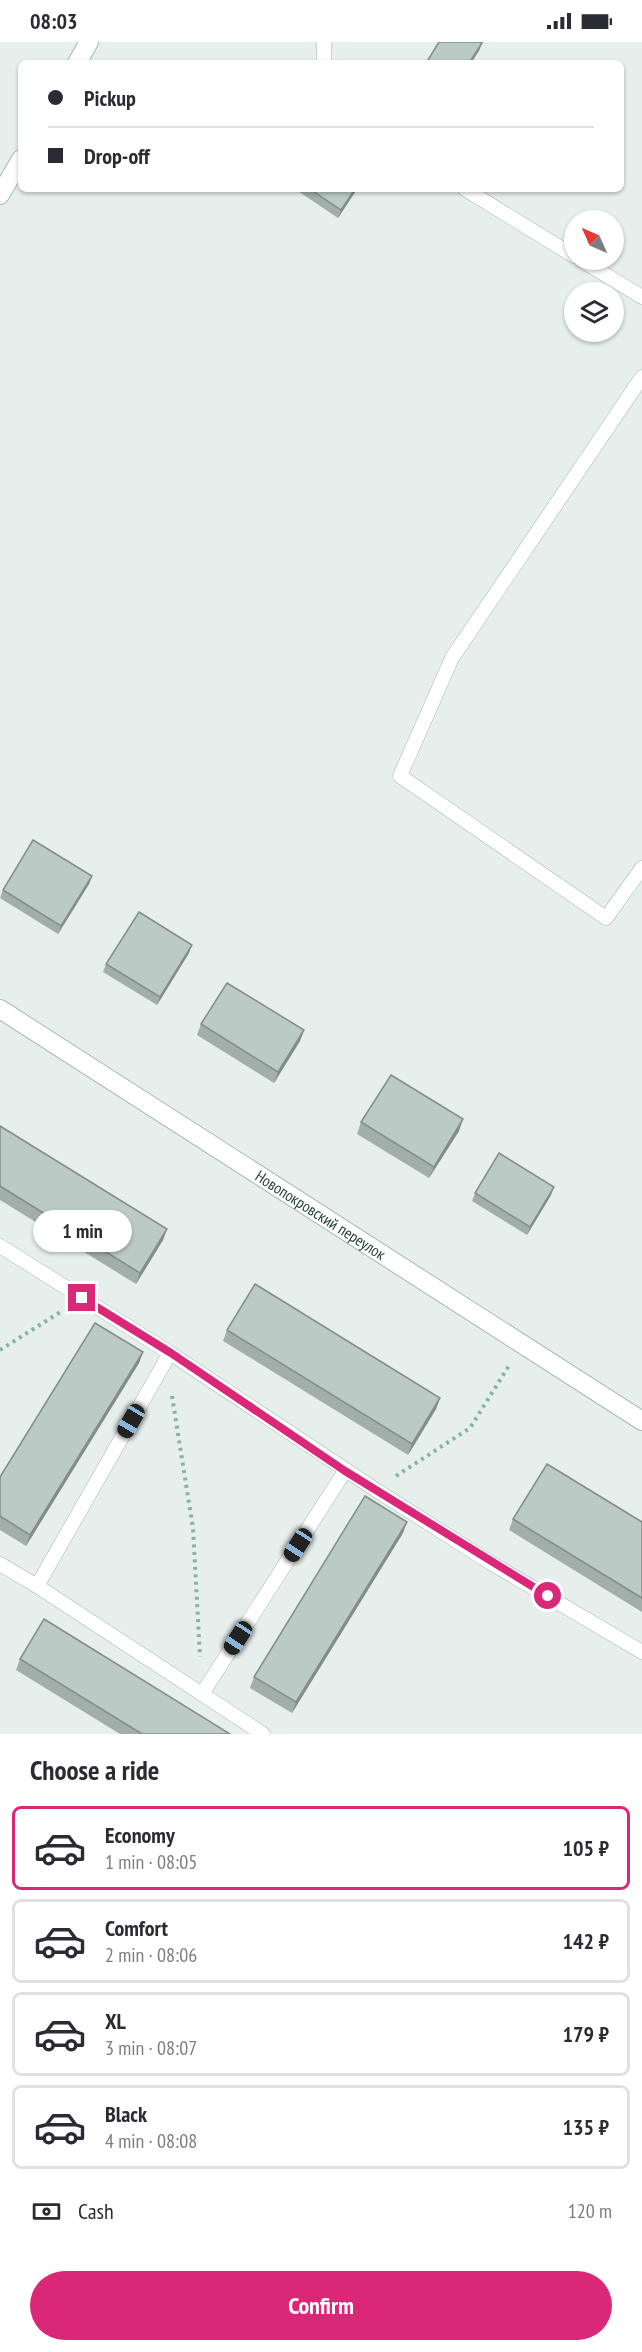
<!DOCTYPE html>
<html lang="en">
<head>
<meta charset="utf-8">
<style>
	body { margin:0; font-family:"PT Sans Narrow",sans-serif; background:#f7f7f7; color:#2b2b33; height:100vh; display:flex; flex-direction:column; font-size:22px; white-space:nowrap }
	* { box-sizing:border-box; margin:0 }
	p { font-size:20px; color:#7c7c81 }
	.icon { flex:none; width:33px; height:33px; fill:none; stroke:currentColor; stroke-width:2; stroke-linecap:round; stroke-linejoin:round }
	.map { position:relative; height:1692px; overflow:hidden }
	.drawer { display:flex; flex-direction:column; background:#fff; flex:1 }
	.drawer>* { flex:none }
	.hud { position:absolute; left:18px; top:18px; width:606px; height:132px; border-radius:9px; box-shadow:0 2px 4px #0004; display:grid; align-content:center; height:132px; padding:0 30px; background:#fff }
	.needle { width:39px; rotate:315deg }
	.buttons { position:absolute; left:564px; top:168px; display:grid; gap:12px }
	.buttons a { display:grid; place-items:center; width:60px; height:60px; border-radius:50%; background:#fff; box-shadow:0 2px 4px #0004; font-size:30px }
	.end { position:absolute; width:27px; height:27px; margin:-14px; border:8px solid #db2777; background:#fff; box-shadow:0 0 0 3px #fff }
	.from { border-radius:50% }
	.bubble { position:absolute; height:42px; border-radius:21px; background:#fff; box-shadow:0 2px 4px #0004; font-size:20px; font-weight:600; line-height:42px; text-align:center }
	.car { position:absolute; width:18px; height:36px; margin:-18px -9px; border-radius:8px; box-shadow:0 0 4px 2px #0007; background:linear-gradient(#222 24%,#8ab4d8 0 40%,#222 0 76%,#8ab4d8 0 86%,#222 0) }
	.hud b { display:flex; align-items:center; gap:21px; height:57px; font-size:22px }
	.hud b+b { border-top:2px solid #e1e1e2 }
	.hud i { width:15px; height:15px; background:#2b2b33 }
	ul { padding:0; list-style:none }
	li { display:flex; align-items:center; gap:18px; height:84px; margin:0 12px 9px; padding:0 18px; border:3px solid #e1e1e2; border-radius:9px }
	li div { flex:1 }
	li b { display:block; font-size:22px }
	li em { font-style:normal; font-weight:600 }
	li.active { border-color:#db2777 }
	li>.icon { width:54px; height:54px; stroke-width:1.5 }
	h2 { padding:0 30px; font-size:27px; line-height:72px }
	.pay { display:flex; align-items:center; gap:15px; height:66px; padding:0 30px; font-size:22px }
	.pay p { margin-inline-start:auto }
	.primary-button { display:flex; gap:12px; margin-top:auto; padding:12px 30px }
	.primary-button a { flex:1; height:69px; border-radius:36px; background:#db2777; color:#fff; font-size:24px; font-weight:600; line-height:69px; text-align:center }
	.status { display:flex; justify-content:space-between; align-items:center; height:42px; padding:0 30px; background:#fff; direction:ltr }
	.status svg { height:16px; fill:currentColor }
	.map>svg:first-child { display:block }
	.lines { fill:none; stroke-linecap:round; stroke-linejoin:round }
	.service-casing { stroke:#a8b8b2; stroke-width:15 }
	.minor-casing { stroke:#a8b8b2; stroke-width:20 }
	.path { stroke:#86b3a5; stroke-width:4; stroke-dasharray:3 4.5; stroke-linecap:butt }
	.service { stroke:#fff; stroke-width:14 }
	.minor { stroke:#fff; stroke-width:18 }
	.wall { fill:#a1aea9 }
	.shaded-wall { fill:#838d89 }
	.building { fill:#bbcac4; stroke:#838d89; stroke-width:1.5 }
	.route { stroke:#db2777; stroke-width:8 }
	.labels { text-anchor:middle; stroke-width:4.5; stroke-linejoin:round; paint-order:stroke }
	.street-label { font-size:16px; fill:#24423a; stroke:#f7fbf9 }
</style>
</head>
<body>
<div class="status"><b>08:03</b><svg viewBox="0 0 49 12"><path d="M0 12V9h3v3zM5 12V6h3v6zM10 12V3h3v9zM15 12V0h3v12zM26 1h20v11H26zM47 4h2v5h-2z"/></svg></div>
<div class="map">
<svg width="642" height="1692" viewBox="0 0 642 1692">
	<rect width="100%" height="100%" fill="#e6efeb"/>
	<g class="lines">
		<defs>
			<g id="service">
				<polyline points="324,0 324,21"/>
				<polyline points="465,147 574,214"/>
				<polyline points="581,218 642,255"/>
				<polyline points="642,335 452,616 400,734 606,876 642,826"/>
				<polyline points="0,1204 170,1311 376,1448 491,1521 642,1610"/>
				<polyline points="0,1522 37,1544 263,1692"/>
				<polyline points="37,1544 170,1311"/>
				<polyline points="202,1652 345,1429"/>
			</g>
			<g id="minor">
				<polyline points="77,21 89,0"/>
				<polyline points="0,153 21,117"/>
				<path id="s1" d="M 0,967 L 642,1379"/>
			</g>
		</defs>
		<use href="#service" class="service-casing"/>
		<use href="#minor" class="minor-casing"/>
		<g class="path">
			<polyline points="0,1308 62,1269"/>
			<polyline points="172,1354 193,1486 200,1615"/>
			<polyline points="396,1434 470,1386 510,1322"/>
		</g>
		<use href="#service" class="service"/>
		<use href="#minor" class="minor"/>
	</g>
	<g class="wall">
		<polygon points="295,147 357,147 338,176"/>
		<polygon points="92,834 89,842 58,892 0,856 3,848"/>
		<polygon points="189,911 157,963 103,930 106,922"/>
		<polygon points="201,982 304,988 300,999 274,1041 197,993"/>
		<polygon points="361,1080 459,1089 429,1136 357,1092"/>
		<polygon points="0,1084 167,1187 163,1198 136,1242 0,1158"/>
		<polygon points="475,1151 551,1153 527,1193 472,1159"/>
		<polygon points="227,1288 440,1356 436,1367 408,1413 223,1299"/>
		<polygon points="143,1310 139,1321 26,1504 0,1488 0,1435"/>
		<polygon points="513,1477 642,1480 642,1570 509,1488"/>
		<polygon points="403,1491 292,1671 250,1646 254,1635"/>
		<polygon points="20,1617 230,1692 120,1692 16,1628"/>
	</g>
	<g class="shaded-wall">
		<polygon points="482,1 479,9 471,21 469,21"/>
		<polygon points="355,147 357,147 338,176 341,168"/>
		<polygon points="92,834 89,842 58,892 61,884"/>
		<polygon points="192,903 189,911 157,963 160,955"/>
		<polygon points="304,988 300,999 274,1041 278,1030"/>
		<polygon points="463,1077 459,1089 429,1136 434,1125"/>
		<polygon points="554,1145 551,1153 527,1193 530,1185"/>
		<polygon points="167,1187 163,1198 136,1242 140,1231"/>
		<polygon points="143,1310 139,1321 26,1504 30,1493"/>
		<polygon points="440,1356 436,1367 408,1413 412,1402"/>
		<polygon points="407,1480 403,1491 292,1671 296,1660"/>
	</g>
	<g class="building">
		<polygon points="439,0 480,0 482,1 469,21 426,21"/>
		<polygon points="310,147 355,147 341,168"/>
		<polygon points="33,798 92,834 61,884 3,848"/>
		<polygon points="139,870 192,903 160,955 106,922"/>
		<polygon points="227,941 304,988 278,1030 201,982"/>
		<polygon points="391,1033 463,1077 434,1125 361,1080"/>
		<polygon points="0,1084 167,1187 140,1231 0,1144"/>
		<polygon points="499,1111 554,1145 530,1185 475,1151"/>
		<polygon points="255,1242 440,1356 412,1402 227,1288"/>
		<polygon points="95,1281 143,1310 30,1493 0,1474 0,1435"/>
		<polygon points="547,1422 642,1480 642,1556 513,1477"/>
		<polygon points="365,1454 407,1480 296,1660 254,1635"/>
		<polygon points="44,1577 230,1692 142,1692 20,1617"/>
	</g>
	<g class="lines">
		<polyline class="route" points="82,1256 171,1311 345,1429 548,1554"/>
	</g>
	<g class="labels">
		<g class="street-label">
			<text dy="6" stroke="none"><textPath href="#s1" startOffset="381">Новопокровский переулок</textPath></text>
		</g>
	</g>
</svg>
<div class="buttons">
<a><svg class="needle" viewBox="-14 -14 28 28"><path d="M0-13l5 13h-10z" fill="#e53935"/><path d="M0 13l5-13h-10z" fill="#7c7c81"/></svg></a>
<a><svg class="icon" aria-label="layers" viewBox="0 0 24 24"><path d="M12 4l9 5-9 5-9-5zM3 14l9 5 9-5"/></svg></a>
</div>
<i class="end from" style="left:548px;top:1554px"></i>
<i class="end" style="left:82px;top:1256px"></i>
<div class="bubble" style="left:33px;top:1168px;width:99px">1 min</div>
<i class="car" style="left:131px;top:1379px;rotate:210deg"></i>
<i class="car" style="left:298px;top:1503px;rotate:213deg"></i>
<i class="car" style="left:238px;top:1596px;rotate:213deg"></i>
<div class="hud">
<b><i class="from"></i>Pickup</b>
<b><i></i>Drop-off</b>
</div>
</div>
<section class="drawer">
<h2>Choose a ride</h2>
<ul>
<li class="active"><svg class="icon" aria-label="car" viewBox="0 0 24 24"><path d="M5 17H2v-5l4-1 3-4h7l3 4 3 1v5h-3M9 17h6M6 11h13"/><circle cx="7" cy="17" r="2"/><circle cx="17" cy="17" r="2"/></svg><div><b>Economy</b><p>1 min · 08:05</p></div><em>105 ₽</em></li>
<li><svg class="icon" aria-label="car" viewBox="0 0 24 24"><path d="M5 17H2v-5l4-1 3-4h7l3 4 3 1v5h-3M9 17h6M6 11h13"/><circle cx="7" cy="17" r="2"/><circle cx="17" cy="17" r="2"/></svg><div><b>Comfort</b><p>2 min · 08:06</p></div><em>142 ₽</em></li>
<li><svg class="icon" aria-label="car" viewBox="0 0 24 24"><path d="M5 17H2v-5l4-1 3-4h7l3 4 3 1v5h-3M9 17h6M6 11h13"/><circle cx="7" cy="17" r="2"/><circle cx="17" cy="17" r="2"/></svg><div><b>XL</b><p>3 min · 08:07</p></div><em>179 ₽</em></li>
<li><svg class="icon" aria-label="car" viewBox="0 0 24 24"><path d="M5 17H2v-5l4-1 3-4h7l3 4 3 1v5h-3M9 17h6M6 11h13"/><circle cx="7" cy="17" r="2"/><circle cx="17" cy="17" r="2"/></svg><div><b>Black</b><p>4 min · 08:08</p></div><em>135 ₽</em></li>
</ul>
<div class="pay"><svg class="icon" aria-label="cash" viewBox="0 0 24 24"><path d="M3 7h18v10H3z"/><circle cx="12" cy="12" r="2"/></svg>Cash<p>120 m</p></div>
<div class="primary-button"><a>Confirm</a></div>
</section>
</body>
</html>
